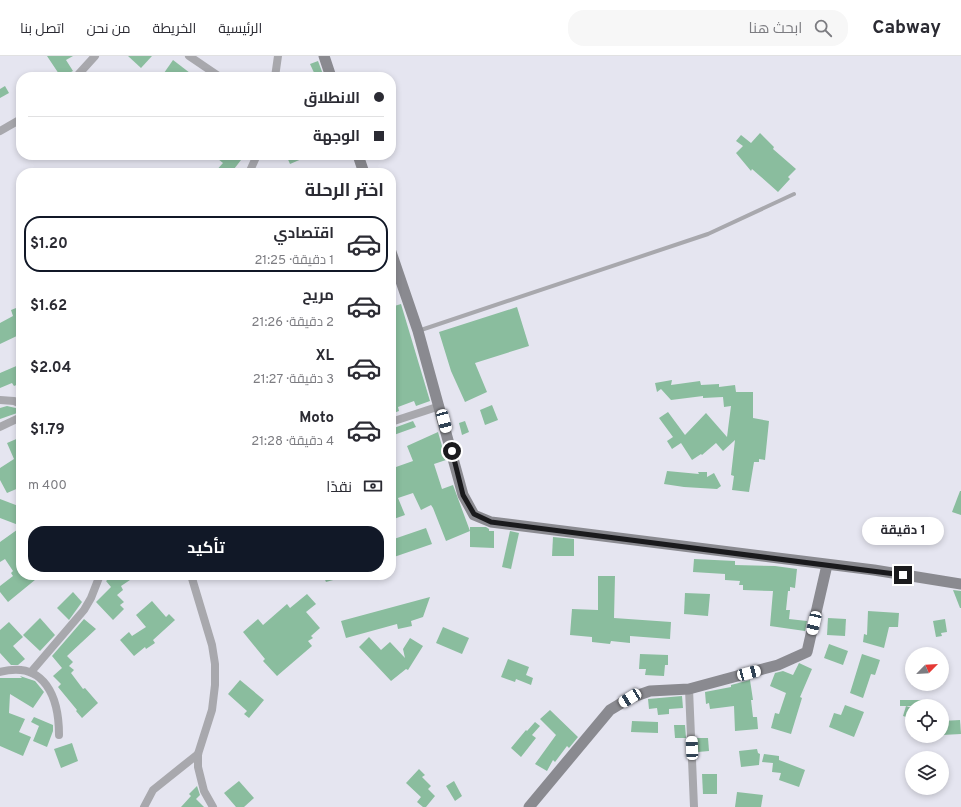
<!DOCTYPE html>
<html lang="ar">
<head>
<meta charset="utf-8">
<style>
	body { margin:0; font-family:Overpass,Cairo,sans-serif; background:#f7f7f7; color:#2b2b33; direction:rtl; height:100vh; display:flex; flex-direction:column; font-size:15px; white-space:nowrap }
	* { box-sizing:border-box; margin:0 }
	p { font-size:13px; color:#7c7c81 }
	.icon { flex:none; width:22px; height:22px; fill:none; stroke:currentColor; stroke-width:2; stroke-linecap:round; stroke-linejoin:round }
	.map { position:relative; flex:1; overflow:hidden; direction:ltr }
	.sheet { position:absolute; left:16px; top:112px; width:380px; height:412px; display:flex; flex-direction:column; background:#fff; border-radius:16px; box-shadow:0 2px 6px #0003; direction:rtl }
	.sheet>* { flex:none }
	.guide { position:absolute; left:16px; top:16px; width:380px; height:88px; border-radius:16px; box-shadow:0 2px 6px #0003; direction:rtl; display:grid; align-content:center; height:88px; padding:0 12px; background:#fff }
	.needle { width:26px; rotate:66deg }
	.buttons { position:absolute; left:905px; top:591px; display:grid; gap:8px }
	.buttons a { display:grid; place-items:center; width:44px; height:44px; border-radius:50%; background:#fff; box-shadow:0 2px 6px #0003; font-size:20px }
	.end { position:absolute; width:18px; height:18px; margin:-9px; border:5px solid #1a1a1d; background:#fff; box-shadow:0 0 0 2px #fff }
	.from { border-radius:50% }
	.bubble { position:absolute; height:28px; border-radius:14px; background:#fff; box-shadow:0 2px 6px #0003; font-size:13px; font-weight:700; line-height:28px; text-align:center; direction:rtl }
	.car { position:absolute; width:12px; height:24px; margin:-12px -6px; border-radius:5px; box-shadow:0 0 3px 1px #0007; background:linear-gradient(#fff 24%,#345 0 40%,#fff 0 76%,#345 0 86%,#fff 0) }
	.guide b { display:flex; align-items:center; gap:14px; height:38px; font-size:15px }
	.guide b+b { border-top:1px solid #e1e1e2 }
	.guide i { width:10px; height:10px; background:#2b2b33 }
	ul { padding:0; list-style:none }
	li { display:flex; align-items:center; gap:12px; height:56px; margin:0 8px 6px; padding:0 4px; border:2px solid transparent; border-radius:16px }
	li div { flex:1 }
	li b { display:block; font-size:15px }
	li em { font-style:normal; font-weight:700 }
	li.active { border-color:#111827 }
	li>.icon { width:36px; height:36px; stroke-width:1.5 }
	h2 { padding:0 12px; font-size:18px; line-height:48px }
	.pay { display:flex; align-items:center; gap:10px; height:44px; padding:0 12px; font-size:15px }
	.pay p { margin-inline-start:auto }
	.action { display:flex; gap:8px; margin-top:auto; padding:8px 12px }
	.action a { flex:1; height:46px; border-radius:16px; background:#111827; color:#fff; font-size:16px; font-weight:700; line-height:46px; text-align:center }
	header { display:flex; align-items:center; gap:24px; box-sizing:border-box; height:56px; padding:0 20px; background:#fff; border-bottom:1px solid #e1e1e2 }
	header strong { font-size:19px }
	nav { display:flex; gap:22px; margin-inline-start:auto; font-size:14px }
	.search { width:280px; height:36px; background:#f7f7f7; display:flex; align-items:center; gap:10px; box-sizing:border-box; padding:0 14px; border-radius:16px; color:#7c7c81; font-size:15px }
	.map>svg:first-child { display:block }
	.building { fill:#8abd9e }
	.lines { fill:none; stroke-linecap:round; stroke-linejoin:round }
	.lane { stroke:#a8a8ad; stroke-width:4 }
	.street { stroke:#a8a8ad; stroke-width:8 }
	.secondary { stroke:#8a8a90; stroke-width:11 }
	.route { stroke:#1a1a1d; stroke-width:5 }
</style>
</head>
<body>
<header>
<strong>Cabway</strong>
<div class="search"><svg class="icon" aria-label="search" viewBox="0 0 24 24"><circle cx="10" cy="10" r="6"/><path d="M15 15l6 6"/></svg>ابحث هنا</div>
<nav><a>الرئيسية</a><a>الخريطة</a><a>من نحن</a><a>اتصل بنا</a></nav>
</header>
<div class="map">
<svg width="961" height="751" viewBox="0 0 961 751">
	<rect width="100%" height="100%" fill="#e5e5f0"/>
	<g class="building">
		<polygon points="47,0 73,0 66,4 73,15 61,21"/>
		<polygon points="128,0 152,0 141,12"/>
		<polygon points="173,4 190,17 187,21 170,21 164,17"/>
		<polygon points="318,5 324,21 316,21 310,8"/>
		<polygon points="5,30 9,37 0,42 0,33"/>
		<polygon points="760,77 774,91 773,93 796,113 788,121 790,123 778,136 752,113 751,115 736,97 743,90 736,85 741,79 751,87"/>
		<polygon points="213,99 234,99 241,104 231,117 214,117 223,107"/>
		<polygon points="286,99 311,99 290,108"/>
		<polygon points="401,248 430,345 416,350 414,345 398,351 399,355 391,358 391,296 393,295 391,290 391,251"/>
		<polygon points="21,250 21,278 0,288 0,267 13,260 11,254"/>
		<polygon points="517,251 529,290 475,307 487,336 465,346 451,315 439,276"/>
		<polygon points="21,308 21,327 14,330 12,327 0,332 0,317"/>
		<polygon points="672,324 671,329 700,325 701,329 719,328 719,331 735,329 736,336 753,336 753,362 769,365 765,404 759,403 759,406 754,406 749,436 732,434 734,420 731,419 735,384 723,395 716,387 702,399 701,398 692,404 681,387 672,393 667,385 673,381 659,362 668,356 685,379 706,357 727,381 731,350 724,351 723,341 703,342 703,340 671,344 661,333 657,336 655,327"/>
		<polygon points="492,349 498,364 485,369 480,354"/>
		<polygon points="7,350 20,353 20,356 0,363 0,352"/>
		<polygon points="413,365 416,371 391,380 391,373"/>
		<polygon points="465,365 469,376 462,379 459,367"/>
		<polygon points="438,376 446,404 434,408 442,433 453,429 470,475 446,485 433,452 431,449 421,454 413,437 398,442 405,459 391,464 391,398 396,411 413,405 407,390"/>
		<polygon points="21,381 21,431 7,437 0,424 0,412 14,403 7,387"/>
		<polygon points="667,415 699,418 698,416 707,416 707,421 714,417 721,430 717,433 684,431 664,428"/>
		<polygon points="960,435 961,435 961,459 952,456"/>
		<polygon points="0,443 21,451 21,470 0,462"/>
		<polygon points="21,471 21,519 41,519 8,546 0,536 0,530 13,520 11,517 13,515 5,503 0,506 0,486"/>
		<polygon points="470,471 486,471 489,473 489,475 494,475 494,492 470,491"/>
		<polygon points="426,472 432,488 391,502 391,484"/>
		<polygon points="510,475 519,477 511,513 502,511"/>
		<polygon points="553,481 574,483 574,500 552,500"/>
		<polygon points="694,503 735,505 735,509 775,510 797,513 795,532 790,531 790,535 788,535 786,554 790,554 789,563 807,565 805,575 770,570 773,535 743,534 743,529 739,529 740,525 725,524 725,518 693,516"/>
		<polygon points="113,519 126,519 130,524 121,530 123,534 117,539 124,546 120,549 124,553 113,564 96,546 111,531 106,525"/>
		<polygon points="323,519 344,519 344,521 326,526"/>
		<polygon points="598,520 615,520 614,562 671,566 670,583 630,580 630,587 611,585 610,588 592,586 592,581 570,579 572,553 598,554"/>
		<polygon points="953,534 961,535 961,552 960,552"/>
		<polygon points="73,536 82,546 69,564 57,552"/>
		<polygon points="685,537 710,538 708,560 684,558"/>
		<polygon points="307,538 316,548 306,556 320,572 311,580 313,582 308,585 312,590 277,620 263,605 265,603 243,576 258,563 263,569 287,548 290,552"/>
		<polygon points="430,541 423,561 411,565 412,570 398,573 397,568 346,582 341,565"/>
		<polygon points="152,545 166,561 169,558 175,564 153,584 155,587 146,593 145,591 134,600 120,584 129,576 132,580 146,571 136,559"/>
		<polygon points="868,555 899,557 898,571 889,571 884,592 863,586 864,578 867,579"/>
		<polygon points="40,562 55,579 40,595 23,579"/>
		<polygon points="828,562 846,563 845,580 827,579"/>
		<polygon points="84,563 96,573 67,600 73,606 69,610 74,614 71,617 83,633 85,632 98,647 82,662 76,655 77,654 58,631 61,628 53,620 62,612 52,600"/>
		<polygon points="945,563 947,576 941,577 942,580 936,581 933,565"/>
		<polygon points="9,566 23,581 13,590 25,603 18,609 11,609 0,597 0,574"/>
		<polygon points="443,571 469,582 462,598 436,587"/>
		<polygon points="369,581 381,594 390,586 405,602 403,593 410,582 423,590 408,614 406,613 391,625 359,591"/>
		<polygon points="829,588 848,595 843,609 824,602"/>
		<polygon points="640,598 668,599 668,609 665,609 664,620 645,619 646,613 639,613"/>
		<polygon points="862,598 880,604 875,619 871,618 863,642 850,637"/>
		<polygon points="508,603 529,611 526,619 533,622 531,629 516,623 515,626 501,621"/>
		<polygon points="799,607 812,613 800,641 802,642 791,678 771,672 775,657 779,658 786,637 770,630 775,617 783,615 793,619"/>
		<polygon points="20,620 35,625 44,636 33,652 10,638 9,657 25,663 19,676 31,681 23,700 0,690 0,622 22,622"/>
		<polygon points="240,624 264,644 249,662 244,658 247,655 228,638"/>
		<polygon points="750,624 753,644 751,644 753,661 757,661 758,673 735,675 734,650 710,653 709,647 706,648 705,636 731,631 731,629"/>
		<polygon points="682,640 683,652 669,653 669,658 658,659 657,652 649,653 648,643"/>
		<polygon points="900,644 925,644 926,650 900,650"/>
		<polygon points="845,649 864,656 854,681 829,671 834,657 841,659"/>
		<polygon points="906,650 912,652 912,663 903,660"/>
		<polygon points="550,654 578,681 569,692 567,690 555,706 553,704 547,715 535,708 556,679 540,663"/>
		<polygon points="34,661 53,669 53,675 47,691 33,685 39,670 31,666"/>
		<polygon points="960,664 961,678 942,679 942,665"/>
		<polygon points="632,665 658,666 658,677 631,676"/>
		<polygon points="535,666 540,670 532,679 536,682 521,701 511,692 526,674 527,675"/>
		<polygon points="674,669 685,669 686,682 675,682"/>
		<polygon points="697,682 708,682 709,695 698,696"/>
		<polygon points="72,687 78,705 61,712 54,693"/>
		<polygon points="757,693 758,697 760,698 759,709 741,711 739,695"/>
		<polygon points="764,698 779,700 779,704 805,714 799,731 779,724 781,717 772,716 773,707 762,706"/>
		<polygon points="419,713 425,719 422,721 431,730 428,733 435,740 426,751 423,751 417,746 421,741 406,727"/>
		<polygon points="702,718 717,718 717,738 703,738"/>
		<polygon points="239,725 254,742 244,751 236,751 224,737"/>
		<polygon points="454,725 462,740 455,745 446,730"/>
		<polygon points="197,730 200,739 196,743 204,751 181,751 191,740 189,738"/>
		<polygon points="737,736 763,739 761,751 735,751"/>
	</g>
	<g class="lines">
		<polyline class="lane" points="418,275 708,178 794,138"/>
		<g class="street">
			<polyline points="189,0 220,21"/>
			<polyline points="76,21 95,0"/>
			<polyline points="275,21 278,0"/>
			<polyline points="0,75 21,63"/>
			<polyline points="249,117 257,99"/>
			<polyline points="0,344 14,345 21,348"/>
			<polyline points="391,366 440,350"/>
			<polyline points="0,371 21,361"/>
			<polyline points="191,519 212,589 215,608 215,629 212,654 198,698 198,711 204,735 213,751"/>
			<path d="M 0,616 C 45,604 59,642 59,679"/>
			<polyline points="31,616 84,554 91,542 100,519"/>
			<polyline points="689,633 694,751"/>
			<polyline points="144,751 153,734 198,698"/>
		</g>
		<g class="secondary">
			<polyline points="324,0 331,21"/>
			<polyline points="358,99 364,117"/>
			<polyline points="391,196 418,275 463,439 474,459 491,466 874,514 961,528"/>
			<polyline points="529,751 610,654 630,642 650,635 689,633 778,609 807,596 827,509"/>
		</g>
	</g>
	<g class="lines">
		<polyline class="route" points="452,395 463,439 474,458 491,466 903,519"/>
	</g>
</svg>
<div class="buttons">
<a><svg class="needle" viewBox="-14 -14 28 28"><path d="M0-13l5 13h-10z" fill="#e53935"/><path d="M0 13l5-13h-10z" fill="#7c7c81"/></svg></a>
<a><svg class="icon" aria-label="locate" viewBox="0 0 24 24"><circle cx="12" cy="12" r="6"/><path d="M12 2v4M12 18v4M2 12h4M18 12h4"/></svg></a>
<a><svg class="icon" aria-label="layers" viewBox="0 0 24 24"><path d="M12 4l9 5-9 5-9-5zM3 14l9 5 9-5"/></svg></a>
</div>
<i class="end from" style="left:452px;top:395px"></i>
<i class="end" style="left:903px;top:519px"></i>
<div class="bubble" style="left:862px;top:461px;width:82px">1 دقيقة</div>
<i class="car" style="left:444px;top:365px;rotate:165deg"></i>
<i class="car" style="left:814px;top:567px;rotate:193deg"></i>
<i class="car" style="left:749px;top:617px;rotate:75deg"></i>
<i class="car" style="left:630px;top:642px;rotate:239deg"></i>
<i class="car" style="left:692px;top:692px;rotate:358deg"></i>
<div class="guide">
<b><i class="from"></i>الانطلاق</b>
<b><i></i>الوجهة</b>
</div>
<section class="sheet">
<h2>اختر الرحلة</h2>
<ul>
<li class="active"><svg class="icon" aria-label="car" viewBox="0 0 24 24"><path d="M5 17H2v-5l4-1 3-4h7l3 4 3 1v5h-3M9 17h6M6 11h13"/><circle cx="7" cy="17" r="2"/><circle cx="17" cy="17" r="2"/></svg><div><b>اقتصادي</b><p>1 دقيقة · 21:25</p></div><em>$1.20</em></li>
<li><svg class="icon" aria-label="car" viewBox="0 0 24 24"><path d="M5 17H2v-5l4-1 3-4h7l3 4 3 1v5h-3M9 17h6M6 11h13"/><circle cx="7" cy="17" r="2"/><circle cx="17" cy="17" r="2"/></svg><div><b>مريح</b><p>2 دقيقة · 21:26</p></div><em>$1.62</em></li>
<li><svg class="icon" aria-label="car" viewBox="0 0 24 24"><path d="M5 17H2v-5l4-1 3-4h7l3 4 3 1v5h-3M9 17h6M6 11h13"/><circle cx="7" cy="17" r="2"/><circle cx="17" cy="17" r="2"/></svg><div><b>XL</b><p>3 دقيقة · 21:27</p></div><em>$2.04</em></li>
<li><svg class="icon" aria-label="car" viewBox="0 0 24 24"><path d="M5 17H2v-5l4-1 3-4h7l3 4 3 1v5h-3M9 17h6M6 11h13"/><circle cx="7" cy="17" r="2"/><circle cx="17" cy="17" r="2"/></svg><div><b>Moto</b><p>4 دقيقة · 21:28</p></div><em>$1.79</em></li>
</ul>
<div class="pay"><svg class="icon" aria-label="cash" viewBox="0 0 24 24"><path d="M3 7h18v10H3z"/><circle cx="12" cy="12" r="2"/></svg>نقدًا<p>400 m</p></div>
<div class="action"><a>تأكيد</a></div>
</section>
</div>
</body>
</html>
